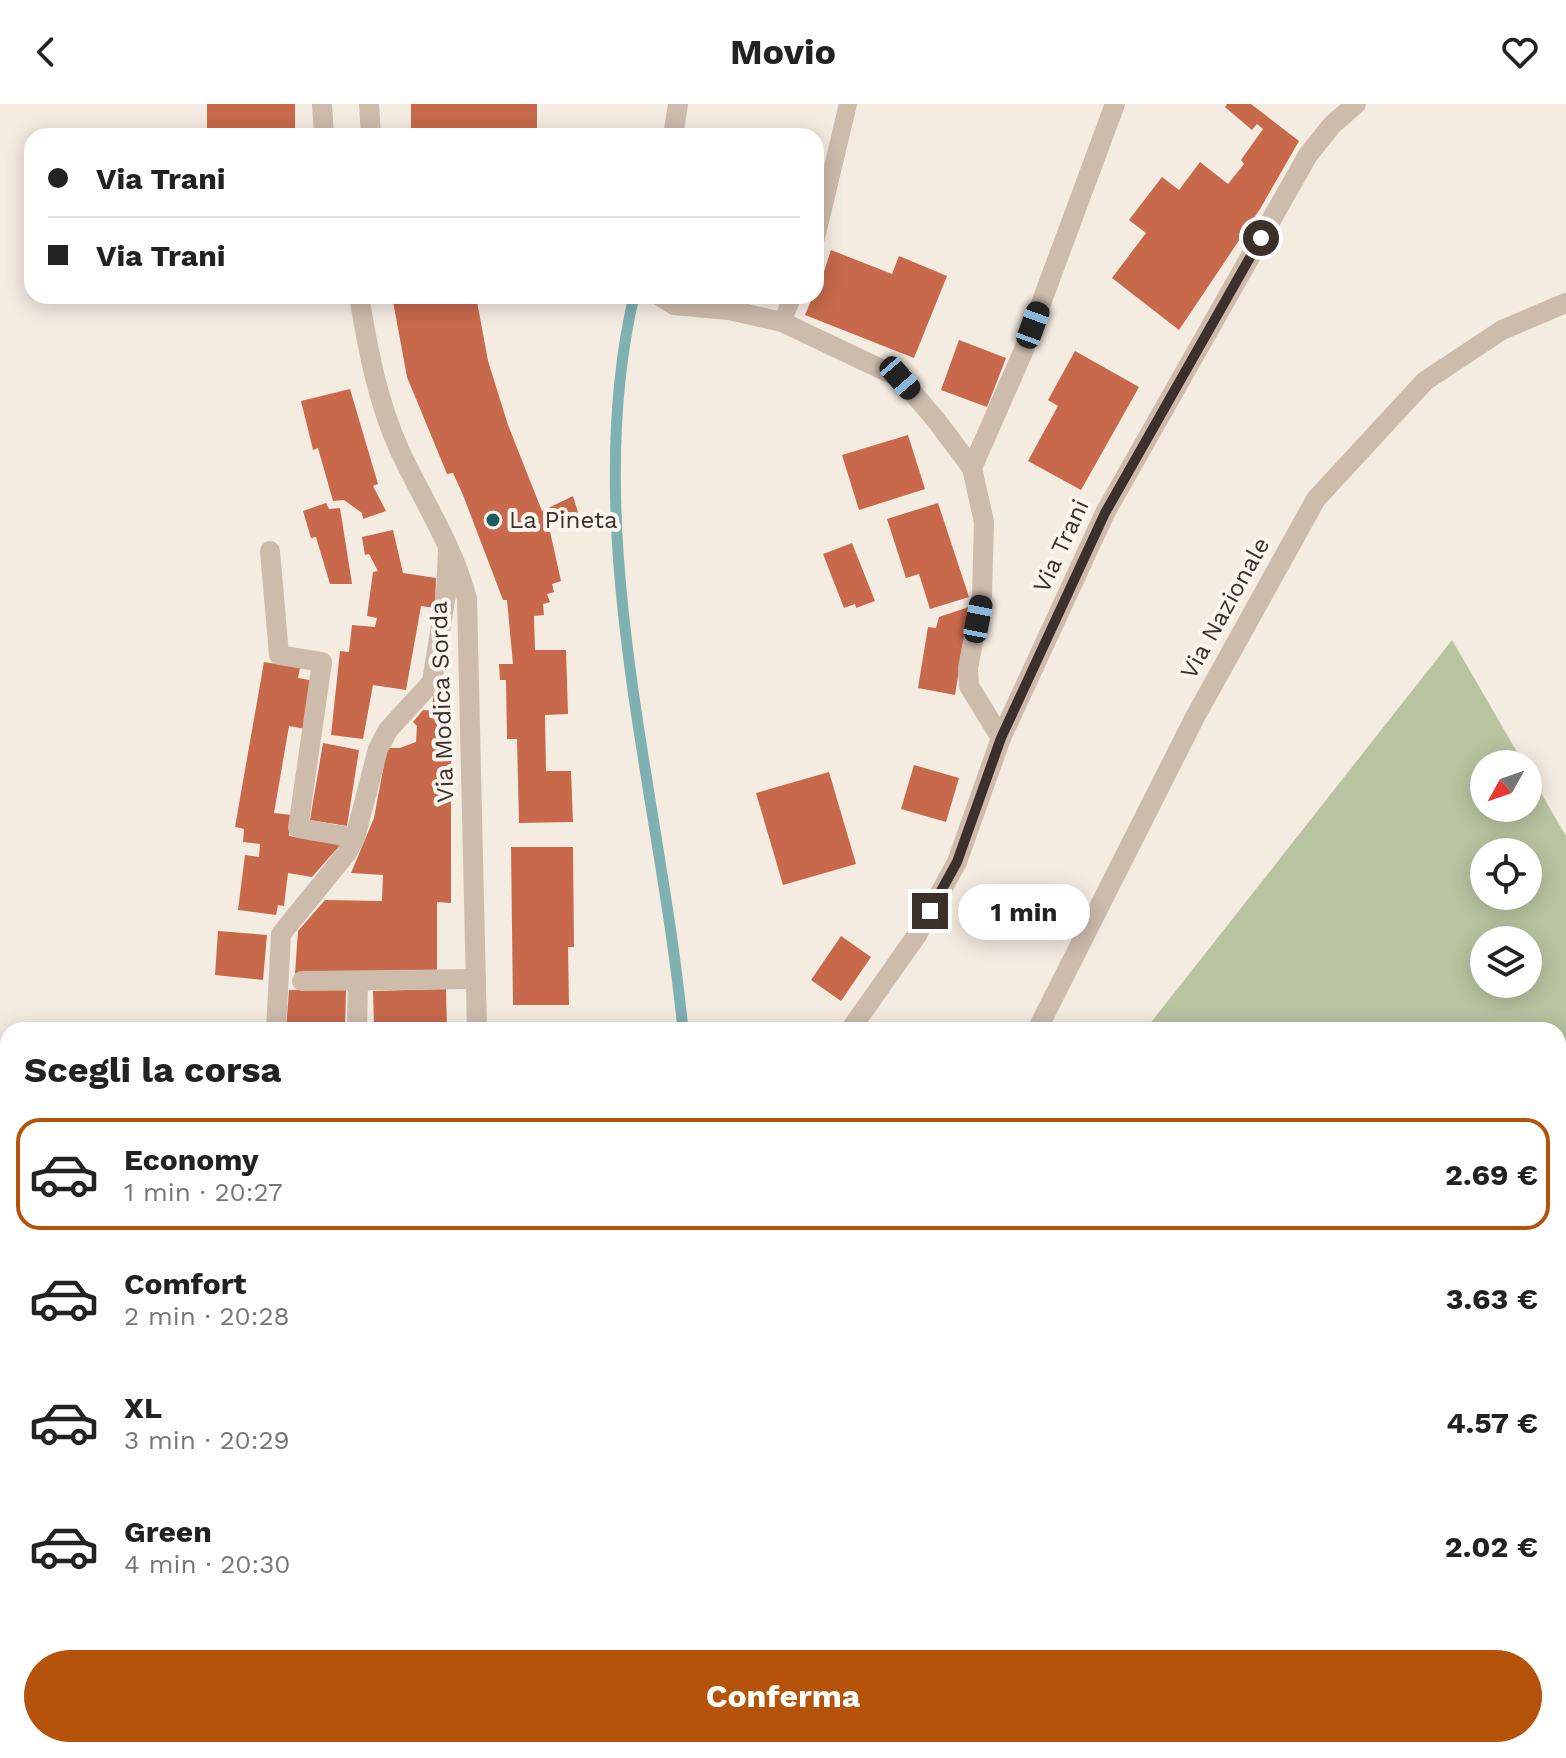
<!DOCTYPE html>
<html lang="it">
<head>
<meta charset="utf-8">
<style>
	body { margin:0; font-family:"Work Sans",sans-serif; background:#f2f2f2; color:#222; height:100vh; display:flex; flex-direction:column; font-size:30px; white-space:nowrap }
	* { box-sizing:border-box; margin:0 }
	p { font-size:26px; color:#767676 }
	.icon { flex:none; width:44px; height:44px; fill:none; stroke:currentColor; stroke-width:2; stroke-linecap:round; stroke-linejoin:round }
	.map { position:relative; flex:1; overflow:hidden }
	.side { position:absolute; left:0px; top:918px; width:1566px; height:736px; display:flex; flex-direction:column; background:#fff; border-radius:24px 24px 0 0; box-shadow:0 4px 20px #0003 }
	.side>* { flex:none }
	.guide { position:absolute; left:24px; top:24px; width:800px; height:176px; border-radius:24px; box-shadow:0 4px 20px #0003; display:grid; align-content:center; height:176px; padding:0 24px; background:#fff }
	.needle { width:52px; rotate:230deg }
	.fabs { position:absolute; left:1470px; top:646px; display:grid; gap:16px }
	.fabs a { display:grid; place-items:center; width:72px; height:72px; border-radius:50%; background:#fff; box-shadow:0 4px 20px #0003; font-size:40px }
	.end { position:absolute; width:36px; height:36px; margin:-18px; border:10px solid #3b302b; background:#fff; box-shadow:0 0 0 4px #fff }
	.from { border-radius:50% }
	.bubble { position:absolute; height:56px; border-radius:28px; background:#fff; box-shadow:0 4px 20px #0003; font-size:26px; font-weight:700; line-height:56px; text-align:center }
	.car { position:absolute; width:24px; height:48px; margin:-24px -12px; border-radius:10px; box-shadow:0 0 6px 2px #0007; background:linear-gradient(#222 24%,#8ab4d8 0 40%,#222 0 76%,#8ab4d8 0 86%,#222 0) }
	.guide b { display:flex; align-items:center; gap:28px; height:76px; font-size:30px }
	.guide b+b { border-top:2px solid #e0e0e0 }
	.guide i { width:20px; height:20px; background:#222 }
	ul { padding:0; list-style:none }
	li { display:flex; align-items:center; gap:24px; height:112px; margin:0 16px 12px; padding:0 8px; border:4px solid transparent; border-radius:24px }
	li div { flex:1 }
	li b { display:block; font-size:30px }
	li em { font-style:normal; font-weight:700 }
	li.on { border-color:#b45309 }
	li>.icon { width:72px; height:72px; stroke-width:1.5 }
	h2 { padding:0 24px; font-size:36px; line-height:96px }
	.cta { display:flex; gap:16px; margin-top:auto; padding:16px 24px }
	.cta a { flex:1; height:92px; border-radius:48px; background:#b45309; color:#fff; font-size:32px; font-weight:700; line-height:92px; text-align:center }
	header { display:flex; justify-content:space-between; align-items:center; height:104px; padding:0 24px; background:#fff; font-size:36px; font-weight:700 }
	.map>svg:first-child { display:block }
	.green { fill:#b8c4a0; fill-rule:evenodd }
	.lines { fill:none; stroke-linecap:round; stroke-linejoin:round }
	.stream { stroke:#7fb0b2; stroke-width:11 }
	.building { fill:#c8694b }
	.service { stroke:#cdbbac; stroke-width:18 }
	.pedestrian { stroke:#cdbbac; stroke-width:20 }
	.minor { stroke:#cdbbac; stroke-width:20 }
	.tertiary { stroke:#cdbbac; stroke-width:20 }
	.route { stroke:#3b302b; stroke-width:10 }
	.poi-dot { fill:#1f5a5e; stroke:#fbf5ee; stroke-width:3 }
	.labels { text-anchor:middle; stroke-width:8; stroke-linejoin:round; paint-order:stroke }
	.poi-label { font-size:24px; fill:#3b302b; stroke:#fbf5ee; text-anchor:start }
	.street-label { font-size:24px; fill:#3b302b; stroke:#fbf5ee }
</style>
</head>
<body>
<header><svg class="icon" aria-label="back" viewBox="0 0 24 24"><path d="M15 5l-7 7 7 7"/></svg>Movio<svg class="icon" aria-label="heart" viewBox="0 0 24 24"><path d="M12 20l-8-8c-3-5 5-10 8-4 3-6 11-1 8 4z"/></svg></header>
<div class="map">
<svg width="1566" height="1654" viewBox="0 0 1566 1654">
	<rect width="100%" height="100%" fill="#f4ebe1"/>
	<g class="green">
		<path d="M 1452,536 L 1524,660 L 1484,660 L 1484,704 L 1528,704 L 1528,667 L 1566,732 L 1566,937 L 1558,945 L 1558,926 L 1145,926 ZM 1484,748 L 1528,748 L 1528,792 L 1484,792 ZM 1484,836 L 1528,836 L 1528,880 L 1484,880 Z"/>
		<polygon points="1558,1164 1566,1193 1566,1654 1124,1654 1124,1646 1558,1646"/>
	</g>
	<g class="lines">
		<g class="stream">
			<path d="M 634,192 C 579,427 660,689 683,926"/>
			<polyline points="679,1646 686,1654"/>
		</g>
	</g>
	<g class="building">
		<polygon points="207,0 295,0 295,28 207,27"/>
		<rect x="411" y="0" width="126" height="32"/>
		<polygon points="1227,0 1251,0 1299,37 1260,105 1179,226 1112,174 1146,129 1129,116 1162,73 1179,86 1200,58 1228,80 1244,60 1241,56 1263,25 1257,20 1252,26 1225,3"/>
		<polygon points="831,146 892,170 899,152 947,172 914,254 805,211 813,192 816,192"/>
		<polygon points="392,192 476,192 488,257 508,321 542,407 573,392 579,412 549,423 561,477 552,480 554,488 547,490 550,498 543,500 544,511 534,512 535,546 566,546 568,610 545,611 546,667 571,667 573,718 519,719 517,635 507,635 506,576 500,576 499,560 513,560 507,496 503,496 463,391 453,369 447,370 407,273"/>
		<polygon points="959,236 1006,254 987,303 941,286"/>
		<polygon points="1075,247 1139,283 1081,386 1028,357 1058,302 1048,296"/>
		<polygon points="350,285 378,380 373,382 386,407 363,415 362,409 344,396 333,397 318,344 313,346 301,297"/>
		<polygon points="908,331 925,385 859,406 842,351"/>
		<polygon points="326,399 329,405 340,404 352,480 330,480 316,433 311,434 303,407"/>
		<polygon points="938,399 969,493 930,505 919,470 906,474 887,415"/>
		<polygon points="393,426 403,469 436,474 435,504 421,502 406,586 373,581 363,635 331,631 340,547 349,548 352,521 375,523 377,514 367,512 373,468 378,467 369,450 365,451 362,433"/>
		<polygon points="852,439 875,497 856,504 855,500 844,504 823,450"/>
		<polygon points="969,503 955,591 918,584 928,523 936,524 939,513"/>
		<polygon points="264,558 300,564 298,574 315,577 306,625 289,622 274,709 292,711 289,732 341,740 312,773 288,769 284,802 278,801 276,811 238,806 245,751 259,753 260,740 243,738 244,725 235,723"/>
		<polygon points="451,588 451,799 437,798 437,867 295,870 298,827 325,796 382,797 383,771 351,769 374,714 387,644 400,644 416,638 417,622 413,618 423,606 433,607 433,591"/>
		<polygon points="323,639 359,646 347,722 310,716"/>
		<polygon points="914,661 959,674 946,718 901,705"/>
		<polygon points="829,668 856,760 783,781 756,689"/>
		<polygon points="511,743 573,743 574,843 568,843 569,901 513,901"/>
		<polygon points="218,827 267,831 263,876 215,871"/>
		<polygon points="841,832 871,853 841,897 811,876"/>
		<polygon points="346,885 345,926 286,926 289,886"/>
		<polygon points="446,885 447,926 369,926 369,921 374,921 373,887"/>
		<polygon points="201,918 245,924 245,926 200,926"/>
		<polygon points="343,1646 400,1646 406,1654 346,1654"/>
		<polygon points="408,1646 449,1646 453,1654 413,1654"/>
		<polygon points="470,1646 550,1646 554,1654 475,1654"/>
		<polygon points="885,1646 919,1646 920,1654 886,1654"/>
	</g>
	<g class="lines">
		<g class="service">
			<polyline points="816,134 848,0"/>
			<polyline points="782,218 793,192"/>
		</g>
		<polyline class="pedestrian" points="461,1646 466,1654"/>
		<g class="minor">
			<polyline points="322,0 324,32"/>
			<polyline points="369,0 371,32"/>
			<polyline points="673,32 678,0"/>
			<path d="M 359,192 C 368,245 377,296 399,345 C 422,395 454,443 467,495 L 477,926"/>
			<polyline points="660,192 674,201 729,206 782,218 900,274 936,316 972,364 984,418 982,491 968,564 969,582 1001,634"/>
			<polyline points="972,364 1023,248 1115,0"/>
			<polyline points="270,447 279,551 322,558 298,724 355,734"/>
			<polyline points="302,877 476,875"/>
			<polyline points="276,926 281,830 346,750 355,734 378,645 388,626 432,578 446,490 448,445"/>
			<polyline points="357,926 358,877"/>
			<polyline points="850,926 917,831 957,758 1001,634 1105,409 1308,51 1332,21 1356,0"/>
			<polyline points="572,1646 577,1654"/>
			<polyline points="872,1646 872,1654"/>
		</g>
		<g class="tertiary">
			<polyline points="1037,926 1195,613 1316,395 1425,277 1502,226 1566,199"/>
			<polyline points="1027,1646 1028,1654"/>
		</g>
	</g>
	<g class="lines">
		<polyline class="route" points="930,807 957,758 1001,634 1105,409 1261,134"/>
	</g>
	<circle class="poi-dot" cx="493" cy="416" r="8"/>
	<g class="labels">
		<g class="poi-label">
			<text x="509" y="424">La Pineta</text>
		</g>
		<g class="street-label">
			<text transform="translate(1061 442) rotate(-65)" y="8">Via Trani</text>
			<text transform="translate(1225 504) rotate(-61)" y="8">Via Nazionale</text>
			<text transform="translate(442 598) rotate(-92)" y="8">Via Modica Sorda</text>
		</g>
	</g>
</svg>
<div class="fabs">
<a><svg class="needle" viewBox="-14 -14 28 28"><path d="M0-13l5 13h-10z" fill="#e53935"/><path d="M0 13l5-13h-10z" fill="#767676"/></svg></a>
<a><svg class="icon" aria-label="locate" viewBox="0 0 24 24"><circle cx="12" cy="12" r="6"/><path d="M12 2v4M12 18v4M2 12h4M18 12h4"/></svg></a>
<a><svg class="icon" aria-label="layers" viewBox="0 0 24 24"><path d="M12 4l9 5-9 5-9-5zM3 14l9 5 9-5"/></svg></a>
</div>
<i class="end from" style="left:1261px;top:134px"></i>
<i class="end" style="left:930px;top:807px"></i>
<div class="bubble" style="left:958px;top:780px;width:132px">1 min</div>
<i class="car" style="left:1033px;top:221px;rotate:20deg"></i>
<i class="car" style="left:900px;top:274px;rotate:139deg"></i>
<i class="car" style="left:978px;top:515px;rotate:11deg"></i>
<div class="guide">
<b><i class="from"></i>Via Trani</b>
<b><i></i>Via Trani</b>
</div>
<section class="side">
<h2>Scegli la corsa</h2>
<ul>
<li class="on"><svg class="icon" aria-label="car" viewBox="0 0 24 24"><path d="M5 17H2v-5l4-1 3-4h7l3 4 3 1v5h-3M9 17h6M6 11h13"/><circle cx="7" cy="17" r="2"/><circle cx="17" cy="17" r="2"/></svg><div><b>Economy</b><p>1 min · 20:27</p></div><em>2.69 €</em></li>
<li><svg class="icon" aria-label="car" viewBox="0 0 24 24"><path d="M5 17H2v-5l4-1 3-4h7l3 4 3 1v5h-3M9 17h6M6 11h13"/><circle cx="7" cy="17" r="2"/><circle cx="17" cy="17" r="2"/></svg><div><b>Comfort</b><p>2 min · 20:28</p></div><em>3.63 €</em></li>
<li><svg class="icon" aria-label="car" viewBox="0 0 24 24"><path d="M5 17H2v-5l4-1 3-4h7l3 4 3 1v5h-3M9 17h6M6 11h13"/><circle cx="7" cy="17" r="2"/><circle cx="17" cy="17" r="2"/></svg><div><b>XL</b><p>3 min · 20:29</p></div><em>4.57 €</em></li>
<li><svg class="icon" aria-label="car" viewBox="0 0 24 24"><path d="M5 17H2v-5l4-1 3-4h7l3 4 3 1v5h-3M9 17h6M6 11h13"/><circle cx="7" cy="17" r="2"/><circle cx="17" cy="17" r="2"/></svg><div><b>Green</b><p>4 min · 20:30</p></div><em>2.02 €</em></li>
</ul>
<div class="cta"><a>Conferma</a></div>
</section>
</div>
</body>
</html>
